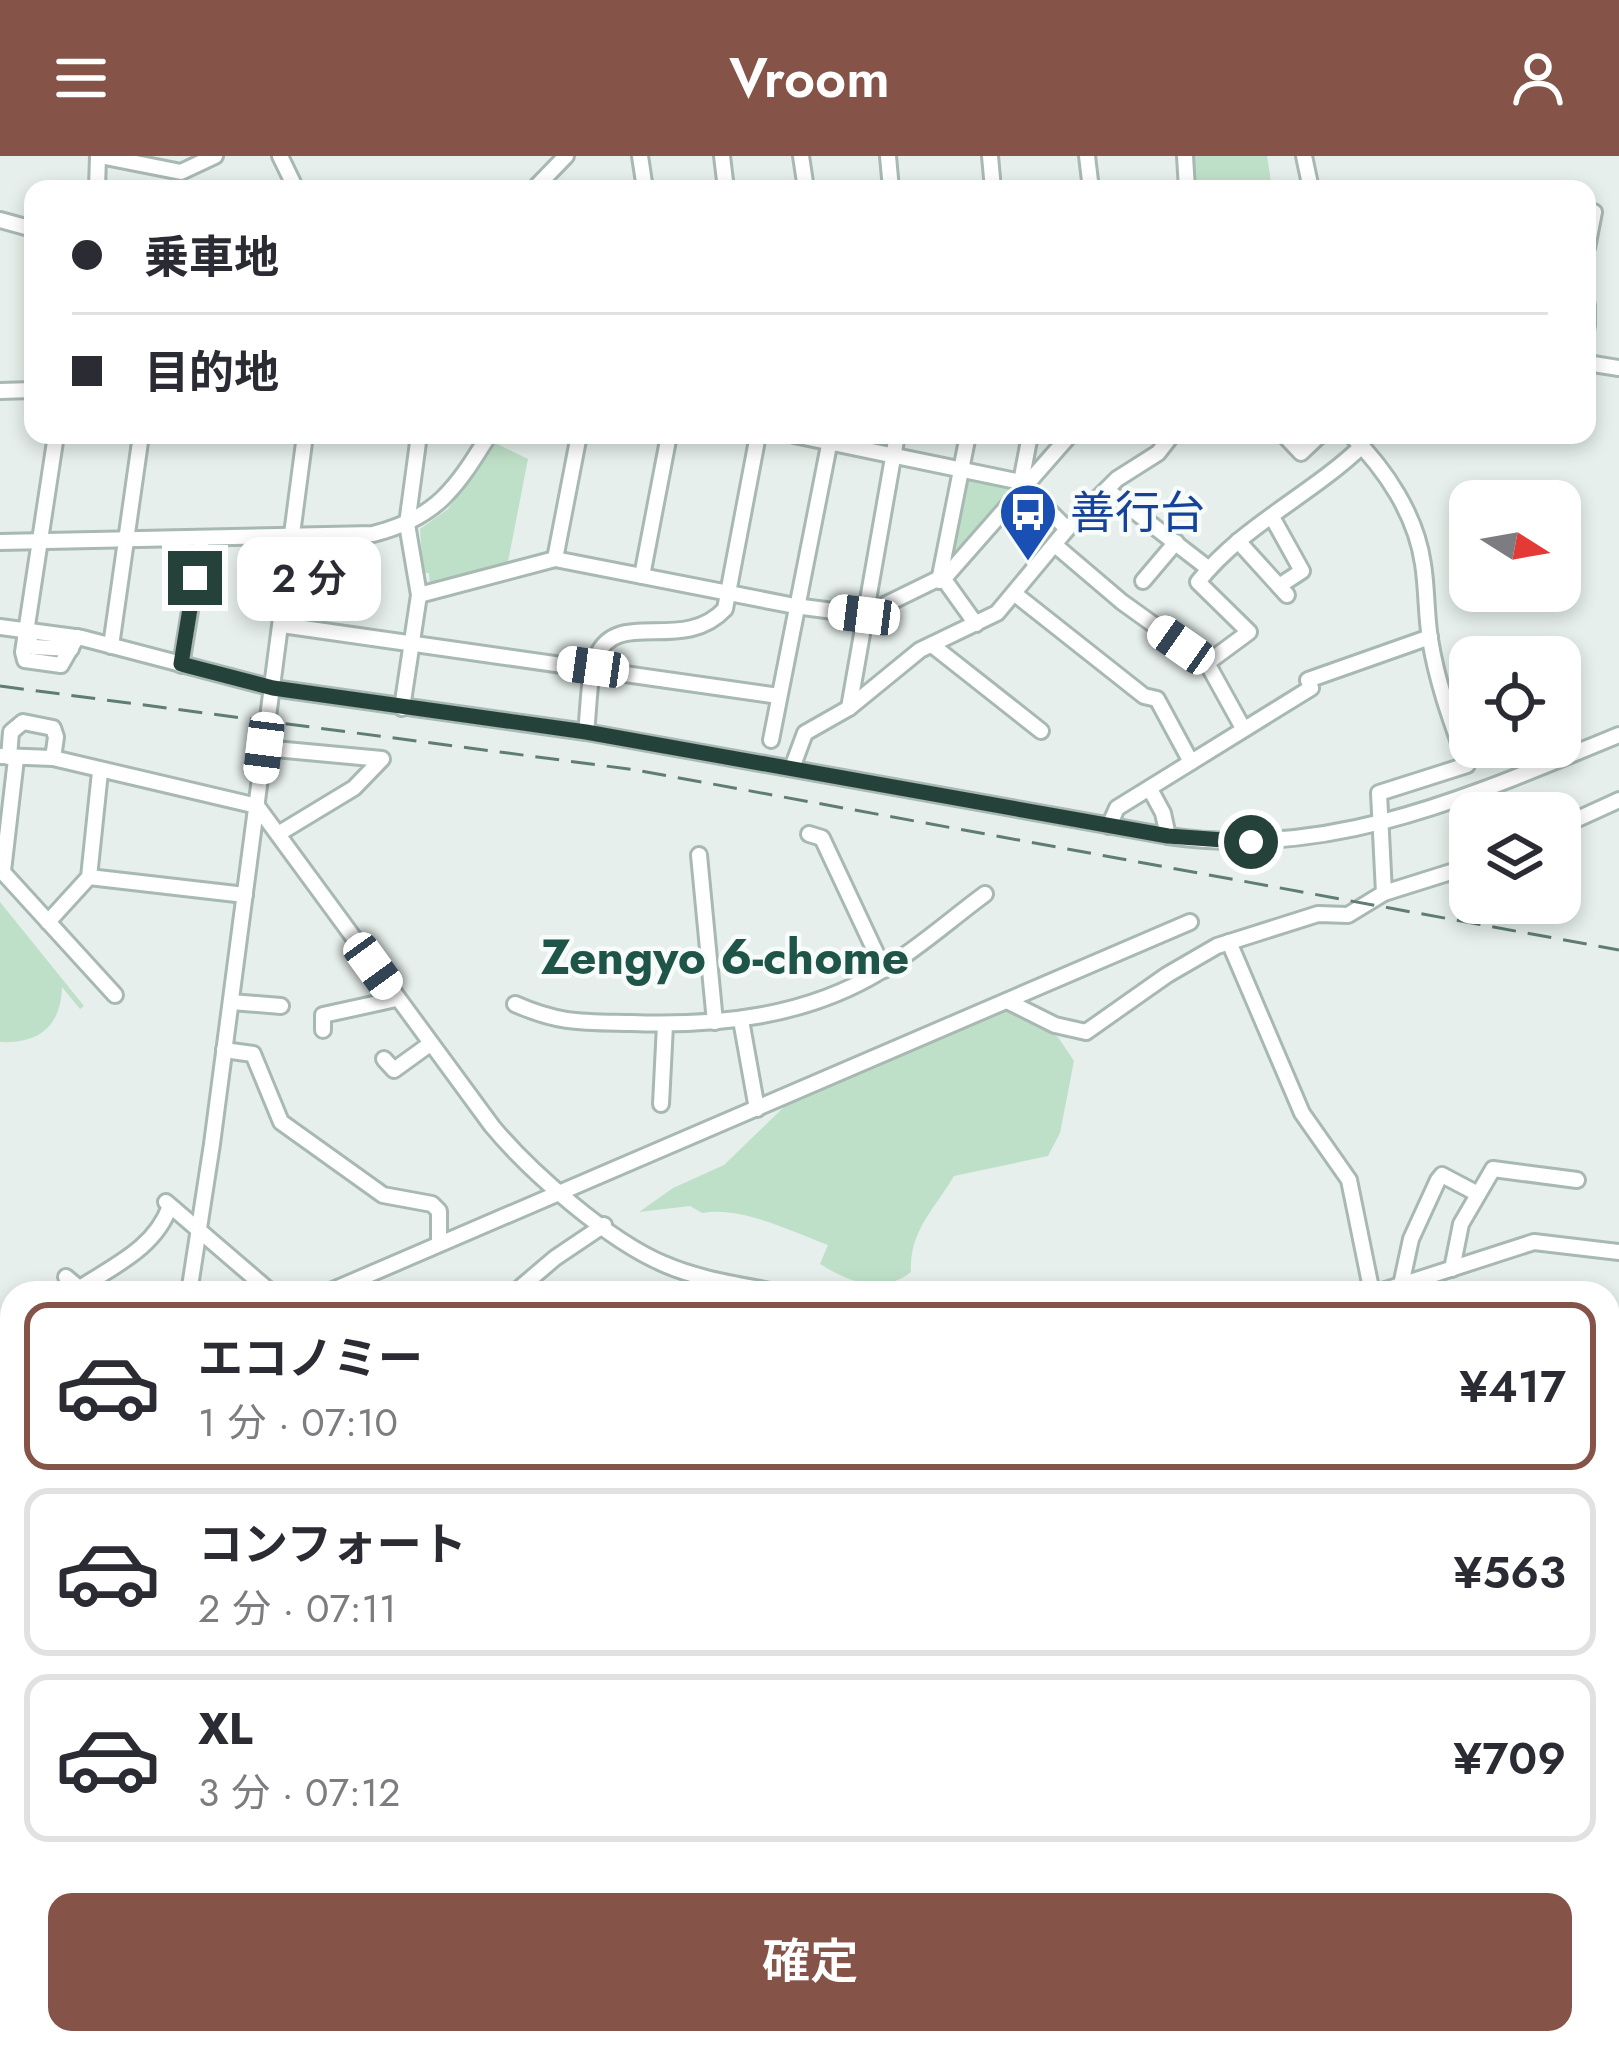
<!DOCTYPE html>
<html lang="ja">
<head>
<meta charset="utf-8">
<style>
	body { margin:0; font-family:Jost,"Noto Sans JP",sans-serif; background:#f7f7f7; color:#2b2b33; height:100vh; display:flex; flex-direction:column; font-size:45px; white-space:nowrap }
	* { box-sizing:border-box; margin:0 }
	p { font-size:39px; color:#7c7c81 }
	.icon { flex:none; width:66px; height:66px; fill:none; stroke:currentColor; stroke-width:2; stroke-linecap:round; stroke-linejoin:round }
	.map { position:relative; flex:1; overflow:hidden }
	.side { position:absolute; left:0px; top:1125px; width:1620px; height:774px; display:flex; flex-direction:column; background:#fff; border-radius:36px 36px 0 0; box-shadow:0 6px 18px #0003 }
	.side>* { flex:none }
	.banner { position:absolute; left:24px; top:24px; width:1572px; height:264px; border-radius:24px; box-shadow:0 6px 18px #0003; display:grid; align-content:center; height:264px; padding:0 48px; background:#fff }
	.needle { width:78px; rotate:101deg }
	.tools { position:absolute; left:1449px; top:324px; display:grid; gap:24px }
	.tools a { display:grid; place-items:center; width:132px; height:132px; border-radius:24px; background:#fff; box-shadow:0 6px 18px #0003; font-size:60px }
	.end { position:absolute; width:54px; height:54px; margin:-27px; border:15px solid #24423a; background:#fff; box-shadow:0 0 0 6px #fff }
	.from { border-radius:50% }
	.bubble { position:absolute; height:84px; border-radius:24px; background:#fff; box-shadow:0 6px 18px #0003; font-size:39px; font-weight:600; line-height:84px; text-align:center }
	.car { position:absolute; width:36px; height:72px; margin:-36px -18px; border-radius:15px; box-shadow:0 0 9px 3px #0007; background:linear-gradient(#fff 24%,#345 0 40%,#fff 0 76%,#345 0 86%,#fff 0) }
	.banner b { display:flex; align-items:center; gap:42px; height:114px; font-size:45px }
	.banner b+b { border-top:3px solid #e1e1e2 }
	.banner i { width:30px; height:30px; background:#2b2b33 }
	ul { padding:21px 0 0; list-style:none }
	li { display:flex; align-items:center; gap:36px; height:168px; margin:0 24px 18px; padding:0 24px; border:6px solid #e1e1e2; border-radius:24px }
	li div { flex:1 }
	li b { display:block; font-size:45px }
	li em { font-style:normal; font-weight:600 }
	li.on { border-color:#855347 }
	li>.icon { width:108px; height:108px; stroke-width:1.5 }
	.action { display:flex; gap:24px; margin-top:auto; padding:24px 48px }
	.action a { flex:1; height:138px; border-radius:24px; background:#855347; color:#fff; font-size:48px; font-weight:600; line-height:138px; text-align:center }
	header { display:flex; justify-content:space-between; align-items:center; height:156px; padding:0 48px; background:#855347; color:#fff; font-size:54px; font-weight:600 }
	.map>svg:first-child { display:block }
	.green { fill:#bfe0c8 }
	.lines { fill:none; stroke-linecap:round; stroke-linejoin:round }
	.stream { stroke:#8ec9d4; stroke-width:3 }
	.minor-casing { stroke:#a8b8b2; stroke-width:20 }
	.highway-casing { stroke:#c2cac8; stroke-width:27 }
	.minor { stroke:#fff; stroke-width:14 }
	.highway { stroke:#2f6f62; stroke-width:21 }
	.rail { stroke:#5f7d75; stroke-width:3; stroke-dasharray:24 12; stroke-linecap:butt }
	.route { stroke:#24423a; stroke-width:15 }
	.labels { text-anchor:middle; stroke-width:9; stroke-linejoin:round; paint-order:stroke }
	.transit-label { font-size:45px; fill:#164399; stroke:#f7fbf9; text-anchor:start }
	.neighbourhood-label { font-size:48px; font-weight:bold; fill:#1f5548; stroke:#f7fbf9 }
</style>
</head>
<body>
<header><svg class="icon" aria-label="menu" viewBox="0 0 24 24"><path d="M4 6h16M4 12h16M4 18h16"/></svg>Vroom<svg class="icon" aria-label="person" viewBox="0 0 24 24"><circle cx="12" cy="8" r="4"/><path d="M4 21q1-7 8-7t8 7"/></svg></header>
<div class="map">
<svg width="1619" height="1899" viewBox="0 0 1619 1899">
	<rect width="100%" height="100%" fill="#e6efeb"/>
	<g class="green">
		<polygon points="1189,0 1267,0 1272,33 1193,33"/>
		<polygon points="493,286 528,303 507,411 430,431 429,417 423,417 420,373 448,353"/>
		<polygon points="966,319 1017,331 948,409"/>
		<path d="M 0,746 L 84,850 L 80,853 L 62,831 C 61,870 39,888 0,886 Z"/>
		<path d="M 1012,852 L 1058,881 L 1074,905 L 1060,977 L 1048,1000 L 954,1020 C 934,1054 909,1075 911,1116 C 882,1139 849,1126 820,1108 L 828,1089 C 791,1075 741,1050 702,1057 L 690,1050 L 639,1056 L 673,1032 L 724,1009 L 788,947 Z"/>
		<polygon points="0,1832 12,1838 12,1887 75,1887 67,1899 0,1899"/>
	</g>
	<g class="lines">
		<polyline class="stream" points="1426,1127 1447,1132"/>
		<defs>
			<g id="minor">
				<polyline points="100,0 181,16 215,0"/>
				<polyline points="280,0 296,33"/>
				<polyline points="640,0 645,33"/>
				<polyline points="722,0 726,33"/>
				<polyline points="801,0 806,33"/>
				<polyline points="888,0 891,33"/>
				<polyline points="990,0 993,33"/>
				<polyline points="1087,0 1091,33"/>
				<polyline points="1185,0 1187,33"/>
				<polyline points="1304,0 1311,33"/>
				<polyline points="97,33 98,0"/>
				<polyline points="534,33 566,0"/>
				<polyline points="1587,54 1594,56 1587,92"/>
				<polyline points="0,64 33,73"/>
				<polyline points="1587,149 1587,170"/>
				<polyline points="1587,207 1619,212"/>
				<polyline points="0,235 33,234"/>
				<polyline points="56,279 23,496 25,504 61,509 77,481"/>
				<polyline points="794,279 1021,326 1067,373"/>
				<polyline points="1284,279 1301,297 1320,279"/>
				<polyline points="1021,326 1030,279"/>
				<polyline points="1107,334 1209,413"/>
				<polyline points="1272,361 1302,415 1279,430"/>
				<polyline points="1238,385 1287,439"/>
				<path d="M 0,386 L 373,378 C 437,362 456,332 489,279"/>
				<polyline points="1055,389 1122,446 1207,507 1243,572"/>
				<polyline points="555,403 579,279"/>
				<polyline points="642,420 669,279"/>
				<polyline points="943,422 976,468"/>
				<polyline points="939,425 968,279"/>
				<polyline points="1143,425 1176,386"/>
				<polyline points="1015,438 1144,540 1157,543 1191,606"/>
				<polyline points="419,439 555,403 795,450 864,459 948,418 1070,279"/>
				<polyline points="282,469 779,540"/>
				<path d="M 0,471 L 82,482 L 273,532 L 586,576 L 1168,680 C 1332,704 1472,639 1619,579"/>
				<polyline points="25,481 34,491 71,493"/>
				<polyline points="932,489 1041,575"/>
				<polyline points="111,490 141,279"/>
				<path d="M 1207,507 L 1249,476 L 1198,426 C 1242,370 1311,339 1362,290"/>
				<polyline points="181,509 202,382"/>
				<polyline points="402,552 419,439 407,368 419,279"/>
				<polyline points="849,552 897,279"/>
				<path d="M 586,576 C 589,552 588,522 597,500 C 617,452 683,498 725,453 L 758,279"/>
				<polyline points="771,584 831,279"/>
				<polyline points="264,592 382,603 354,632 278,678"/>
				<path d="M 0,600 L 53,602 L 257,650 L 492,970 C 530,1016 609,1085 664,1108 C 700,1124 742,1129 781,1137"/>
				<polyline points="9,601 11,576 23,566 53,572 56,581 53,602"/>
				<polyline points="792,612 805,577 849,552 920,494 997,457 1067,373 1117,323 1158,297 1172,279"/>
				<polyline points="1150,633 1163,657 1168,680"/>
				<polyline points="1109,670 1117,652 1311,532 1308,524 1430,481"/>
				<polyline points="1560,671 1619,644"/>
				<polyline points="809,678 822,682 884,814"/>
				<polyline points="699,699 715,866"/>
				<polyline points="0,713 115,839"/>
				<polyline points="3,715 16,603"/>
				<polyline points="89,721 245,739"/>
				<polyline points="1384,737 1470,710"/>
				<polyline points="48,766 89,721 100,616"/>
				<polyline points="1229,786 1302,957 1349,1024 1372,1137"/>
				<path d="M 1007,845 L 1055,869 L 1086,876 L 1167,819 L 1217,790 L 1318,758 L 1348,759 L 1384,737 L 1379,637 L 1467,609 C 1452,567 1437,527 1430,483 C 1426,458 1427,433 1423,408 C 1416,359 1386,314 1351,279"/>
				<polyline points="231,846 281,850"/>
				<path d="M 515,848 C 560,868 583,866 632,867 C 718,870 806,861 881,815 C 918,793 951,763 985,738"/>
				<polyline points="741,864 757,953"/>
				<polyline points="323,874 323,859 396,843"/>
				<polyline points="224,894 253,898 281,966 383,1039 432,1048 439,1055 439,1088"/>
				<polyline points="384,903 394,914 430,888"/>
				<polyline points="661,948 665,869"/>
				<polyline points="166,1046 272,1137"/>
				<polyline points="1452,1113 1461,1068 1493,1013 1577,1024"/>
				<polyline points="66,1121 85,1137"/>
				<polyline points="1401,1129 1411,1083 1438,1024 1442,1019 1478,1038"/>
				<path d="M 80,1132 C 115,1109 155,1092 170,1050"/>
				<polyline points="189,1137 212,988 305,279"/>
				<polyline points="326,1137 1190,766"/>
				<polyline points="514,1137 555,1102 604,1069"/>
				<polyline points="1376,1137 1534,1086 1619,1096"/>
				<polyline points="0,1204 12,1215"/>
				<polyline points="1608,1263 1619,1265"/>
				<polyline points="0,1277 12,1271"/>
				<polyline points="0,1289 12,1290"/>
				<polyline points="1608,1332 1619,1334"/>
				<polyline points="0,1488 12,1503"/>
				<polyline points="1608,1581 1619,1596"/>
				<polyline points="354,1887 376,1899"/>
				<polyline points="778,1887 807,1899"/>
				<polyline points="612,1899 616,1887"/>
				<polyline points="673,1899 678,1887"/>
				<polyline points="854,1899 856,1887"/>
				<polyline points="936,1899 939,1887"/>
				<polyline points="1003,1899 1007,1887"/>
				<polyline points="1058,1899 1062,1887"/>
			</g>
			<g id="highway">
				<polyline points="0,1344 12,1347"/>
				<polyline points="1608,1565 1619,1564"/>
			</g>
		</defs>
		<use href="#minor" class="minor-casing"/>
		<use href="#highway" class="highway-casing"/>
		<use href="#minor" class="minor"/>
		<use href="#highway" class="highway"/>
		<polyline class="rail" points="0,530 636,614 1619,794"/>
	</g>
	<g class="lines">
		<polyline class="route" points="195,422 181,508 273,532 586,576 1168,680 1251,686"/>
	</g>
	<defs>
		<symbol id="bus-pin" viewBox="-11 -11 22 30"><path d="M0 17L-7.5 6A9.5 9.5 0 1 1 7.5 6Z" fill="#1a4fb4" stroke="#f7fbf9"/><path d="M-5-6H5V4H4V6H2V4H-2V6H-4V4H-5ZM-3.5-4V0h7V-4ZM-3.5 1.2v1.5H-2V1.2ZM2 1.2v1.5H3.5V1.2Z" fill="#fff"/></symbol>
	</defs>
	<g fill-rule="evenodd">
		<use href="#bus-pin" x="995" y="323" width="66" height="90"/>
	</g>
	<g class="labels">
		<g class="transit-label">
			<text x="1070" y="372">善行台</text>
		</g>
		<g class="neighbourhood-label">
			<text x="725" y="818">Zengyo 6-chome</text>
		</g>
	</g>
</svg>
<div class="tools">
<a><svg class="needle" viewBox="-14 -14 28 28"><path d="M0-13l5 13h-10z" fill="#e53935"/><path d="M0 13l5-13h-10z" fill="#7c7c81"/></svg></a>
<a><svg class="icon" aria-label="locate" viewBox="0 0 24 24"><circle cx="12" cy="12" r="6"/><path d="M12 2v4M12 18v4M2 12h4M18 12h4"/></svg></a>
<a><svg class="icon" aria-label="layers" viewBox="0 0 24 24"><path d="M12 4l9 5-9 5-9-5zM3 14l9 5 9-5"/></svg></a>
</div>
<i class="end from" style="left:1251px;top:686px"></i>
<i class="end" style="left:195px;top:422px"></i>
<div class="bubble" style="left:237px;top:381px;width:144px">2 分</div>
<i class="car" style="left:864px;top:459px;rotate:277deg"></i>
<i class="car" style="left:1181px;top:489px;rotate:305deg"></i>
<i class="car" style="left:593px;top:511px;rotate:278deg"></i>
<i class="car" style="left:264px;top:592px;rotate:187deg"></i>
<i class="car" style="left:373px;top:810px;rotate:144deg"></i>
<div class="banner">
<b><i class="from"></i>乗車地</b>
<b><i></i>目的地</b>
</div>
<section class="side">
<ul>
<li class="on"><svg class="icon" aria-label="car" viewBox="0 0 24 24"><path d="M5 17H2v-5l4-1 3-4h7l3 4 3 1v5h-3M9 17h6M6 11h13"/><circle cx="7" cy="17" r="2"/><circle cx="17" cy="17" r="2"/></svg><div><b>エコノミー</b><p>1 分 · 07:10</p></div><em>¥417</em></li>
<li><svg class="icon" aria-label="car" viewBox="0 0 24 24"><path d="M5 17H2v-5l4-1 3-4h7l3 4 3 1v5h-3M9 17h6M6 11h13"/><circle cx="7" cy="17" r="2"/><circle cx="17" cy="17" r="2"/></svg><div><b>コンフォート</b><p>2 分 · 07:11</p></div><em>¥563</em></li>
<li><svg class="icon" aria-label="car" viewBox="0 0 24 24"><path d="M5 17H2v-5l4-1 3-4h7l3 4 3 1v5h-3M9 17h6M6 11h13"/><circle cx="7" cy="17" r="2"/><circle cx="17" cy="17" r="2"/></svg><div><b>XL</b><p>3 分 · 07:12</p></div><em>¥709</em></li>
</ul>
<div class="action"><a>確定</a></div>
</section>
</div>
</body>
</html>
